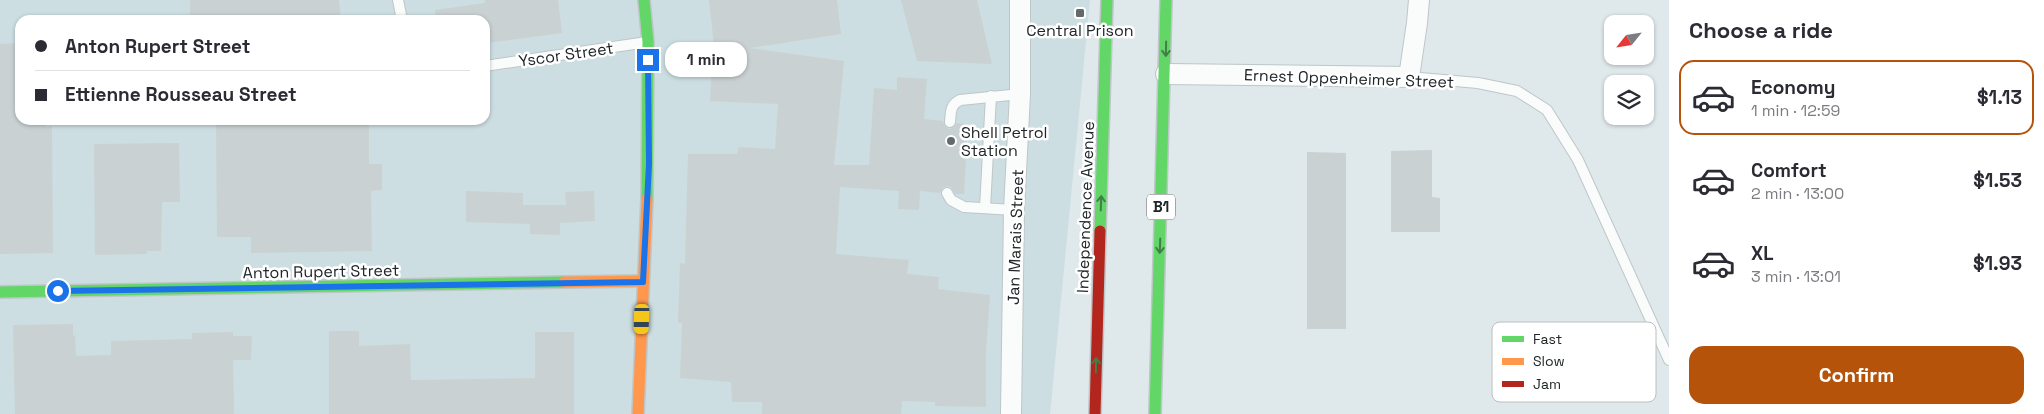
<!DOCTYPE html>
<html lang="en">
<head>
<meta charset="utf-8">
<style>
	body { margin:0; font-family:"Space Grotesk",sans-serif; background:#f2f2f3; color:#2b2b33; height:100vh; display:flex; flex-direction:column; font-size:19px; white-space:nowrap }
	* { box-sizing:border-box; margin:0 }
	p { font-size:16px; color:#7c7c81 }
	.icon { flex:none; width:28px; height:28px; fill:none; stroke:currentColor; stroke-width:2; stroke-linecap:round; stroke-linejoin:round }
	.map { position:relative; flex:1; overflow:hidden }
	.details { display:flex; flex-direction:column; background:#fff; width:375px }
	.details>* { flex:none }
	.hud { position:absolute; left:15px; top:15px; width:475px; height:110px; border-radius:15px; box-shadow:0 1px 4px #0004; display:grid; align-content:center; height:110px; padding:0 20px; background:#fff }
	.needle { width:32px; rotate:240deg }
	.fabs { position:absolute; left:1604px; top:15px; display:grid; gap:10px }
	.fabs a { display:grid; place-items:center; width:50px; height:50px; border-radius:10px; background:#fff; box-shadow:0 1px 4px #0004; font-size:25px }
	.end { position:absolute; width:22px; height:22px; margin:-11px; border:6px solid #1a73e8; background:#fff; box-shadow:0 0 0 2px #fff }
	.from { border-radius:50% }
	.bubble { position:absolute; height:35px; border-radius:15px; background:#fff; box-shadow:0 1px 4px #0004; font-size:16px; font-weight:700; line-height:35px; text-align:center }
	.car { position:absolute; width:15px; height:30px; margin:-15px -8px; border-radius:6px; box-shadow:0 0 4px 1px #0007; background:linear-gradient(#f5c518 24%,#345 0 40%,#f5c518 0 76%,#345 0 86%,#f5c518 0) }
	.hud b { display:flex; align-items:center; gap:18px; height:48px; font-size:19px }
	.hud b+b { border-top:1px solid #e1e1e2 }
	.hud i { width:12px; height:12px; background:#2b2b33 }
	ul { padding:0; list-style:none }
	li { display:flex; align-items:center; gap:15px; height:75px; margin:0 10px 8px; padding:0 10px; border:2px solid transparent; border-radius:15px }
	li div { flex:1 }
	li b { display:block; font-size:19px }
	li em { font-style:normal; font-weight:700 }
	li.selected { border-color:#b45309 }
	li>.icon { width:45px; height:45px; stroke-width:1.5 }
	h2 { padding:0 20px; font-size:22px; line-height:60px }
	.cta { display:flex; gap:10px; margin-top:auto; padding:10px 20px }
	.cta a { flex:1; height:58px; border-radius:15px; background:#b45309; color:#fff; font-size:20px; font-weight:700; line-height:58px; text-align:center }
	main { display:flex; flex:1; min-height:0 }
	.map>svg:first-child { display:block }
	.built { fill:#ccdee2; fill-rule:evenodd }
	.building { fill:#cad1d3 }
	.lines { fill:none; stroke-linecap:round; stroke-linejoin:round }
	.lane-casing { stroke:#bec6c8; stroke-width:12 }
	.street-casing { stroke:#bec6c8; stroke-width:22 }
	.fast-casing { stroke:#bec6c8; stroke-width:14 }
	.slow-casing { stroke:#bec6c8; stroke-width:14 }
	.jam-casing { stroke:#bec6c8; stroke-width:14 }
	.lane { stroke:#fafcfc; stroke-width:10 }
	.street { stroke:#fafcfc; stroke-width:20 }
	.fast { stroke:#63d668; stroke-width:11 }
	.slow { stroke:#ff974d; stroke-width:11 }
	.jam { stroke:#b3261e; stroke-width:11 }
	.oneway { stroke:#427e48 }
	.route { stroke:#1a73e8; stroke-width:6 }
	.poi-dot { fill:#636a6c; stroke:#fff; stroke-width:2 }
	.labels { text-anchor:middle; stroke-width:5; stroke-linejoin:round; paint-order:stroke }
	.shield { fill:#fff; stroke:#636768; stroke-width:1 }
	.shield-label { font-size:15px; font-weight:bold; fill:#202628 }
	.poi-label { font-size:16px; fill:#202628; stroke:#fff }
	.street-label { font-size:16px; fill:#202628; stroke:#fff }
	.key { fill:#fff; stroke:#bcbebe; stroke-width:1 }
	.key-label { font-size:14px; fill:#202628 }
</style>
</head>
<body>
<main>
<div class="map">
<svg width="1669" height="414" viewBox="0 0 1669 414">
	<rect width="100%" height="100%" fill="#dfe8eb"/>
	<path class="built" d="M 0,0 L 1090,0 L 1050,414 L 0,414 ZM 20,20 L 485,20 L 485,120 L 20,120 Z"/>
	<g class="building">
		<polygon points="190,0 339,0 341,20 190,20"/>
		<polygon points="485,0 558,0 562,33 487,43 487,39 485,39 485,20 436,20 435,10 485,3"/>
		<polygon points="709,0 837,0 841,34 750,48 844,61 834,165 869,165 874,88 897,90 897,77 927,79 924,119 943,121 944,125 949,129 953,128 957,123 968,124 964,194 955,194 951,187 948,186 943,187 940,193 920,191 919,210 898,209 899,191 840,187 836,254 909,260 907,274 939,277 938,289 990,295 986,352 986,407 935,406 935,402 902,401 901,414 762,414 762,402 732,402 731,382 680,378 682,323 678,323 680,263 685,264 688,154 737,154 739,147 775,149 778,104 710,101 712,64 716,64"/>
		<polygon points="901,0 977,0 992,64 917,61"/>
		<polygon points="20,43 20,120 46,120 46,127 52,126 53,253 0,254 0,44"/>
		<polygon points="216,120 369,120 369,164 382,164 382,190 371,191 372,251 251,253 251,237 217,237"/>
		<polygon points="179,143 180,202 162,202 161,251 147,251 147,254 95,255 94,144"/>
		<polygon points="1432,150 1432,197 1440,198 1440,232 1391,232 1391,151"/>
		<polygon points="1307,152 1346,153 1346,329 1307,329"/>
		<polygon points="466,191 523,193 523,205 566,205 565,192 594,191 595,221 560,223 560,235 530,234 530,224 466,222"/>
		<polygon points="73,324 73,336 75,335 76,356 111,355 111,341 192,339 192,333 233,332 233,336 252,336 251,360 233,360 234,414 15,414 13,325"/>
		<polygon points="329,331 359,331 359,346 410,344 411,380 535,378 535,332 574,332 574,414 329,414"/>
	</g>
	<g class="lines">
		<defs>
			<g id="lane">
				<polyline points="398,0 402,20"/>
				<polyline points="485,66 647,42"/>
				<polyline points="1409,77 1478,83 1517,91 1547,110 1578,160 1669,360"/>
				<path d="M 950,122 C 951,112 950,105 960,100 L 1020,94"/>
				<polyline points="947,193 951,200 964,207 1014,210"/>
				<polyline points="985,208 991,96"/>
			</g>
			<g id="street">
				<polyline points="1166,74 1409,77 1417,23 1419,0"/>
				<polyline points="1011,414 1014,210 1020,94 1020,0"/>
			</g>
			<g id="fast">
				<polyline points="644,0 648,42 647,199"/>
				<polyline points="1100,231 1107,0"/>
				<polyline points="0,292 564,282"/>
				<polyline points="1155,414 1166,0"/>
			</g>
			<g id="slow">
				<polyline points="564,282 643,281"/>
				<polyline points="638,414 647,199"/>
			</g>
			<polyline id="jam" points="1095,414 1100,231"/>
		</defs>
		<use href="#lane" class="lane-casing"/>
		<use href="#street" class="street-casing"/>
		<use href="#fast" class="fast-casing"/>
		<use href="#slow" class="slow-casing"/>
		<use href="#jam" class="jam-casing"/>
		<use href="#lane" class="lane"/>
		<use href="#street" class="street"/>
		<use href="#fast" class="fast"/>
		<use href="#slow" class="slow"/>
		<use href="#jam" class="jam"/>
	</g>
	<defs><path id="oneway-shaft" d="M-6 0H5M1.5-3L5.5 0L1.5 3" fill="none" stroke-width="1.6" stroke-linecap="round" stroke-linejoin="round" transform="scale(1.25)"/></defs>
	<g class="oneway">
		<use href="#oneway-shaft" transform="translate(1166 49) rotate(91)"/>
		<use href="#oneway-shaft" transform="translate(1101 203) rotate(-88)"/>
		<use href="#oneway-shaft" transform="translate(1160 246) rotate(92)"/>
		<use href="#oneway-shaft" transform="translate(1096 365) rotate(-89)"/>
	</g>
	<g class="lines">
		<polyline class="route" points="58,291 643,282 649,164 648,60"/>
	</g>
	<g class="poi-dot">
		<rect x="1075" y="8" width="10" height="10" rx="2.5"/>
		<circle cx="951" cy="141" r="5"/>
	</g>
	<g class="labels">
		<rect class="shield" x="1147" y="194.5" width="28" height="25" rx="4"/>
		<g class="shield-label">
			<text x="1161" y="212">B1</text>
		</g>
		<g class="poi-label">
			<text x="1080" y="36">Central Prison</text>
			<text x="961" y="138" text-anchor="start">Shell Petrol<tspan x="961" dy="18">Station</tspan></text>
		</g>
		<g class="street-label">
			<text transform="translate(566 54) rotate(-8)" y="6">Yscor Street</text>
			<text transform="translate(1349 78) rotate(2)" y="6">Ernest Oppenheimer Street</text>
			<text transform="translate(1085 207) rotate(-88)" y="6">Independence Avenue</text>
			<text transform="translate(1015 237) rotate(-88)" y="6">Jan Marais Street</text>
			<text transform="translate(321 271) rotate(-1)" y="6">Anton Rupert Street</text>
		</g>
	</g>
	<rect x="1492" y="322" width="164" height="80" rx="8" class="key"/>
	<rect x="1502" y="336" width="22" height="6" fill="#63d668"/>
	<rect x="1502" y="358" width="22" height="7" fill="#ff974d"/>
	<rect x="1502" y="381" width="22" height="6" fill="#b3261e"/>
	<g class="key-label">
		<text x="1533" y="344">Fast</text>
		<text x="1533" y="366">Slow</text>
		<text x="1533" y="389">Jam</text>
	</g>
</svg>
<div class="fabs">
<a><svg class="needle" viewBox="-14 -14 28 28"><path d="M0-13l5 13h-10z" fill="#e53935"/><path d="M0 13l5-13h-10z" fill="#7c7c81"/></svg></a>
<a><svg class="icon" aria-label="layers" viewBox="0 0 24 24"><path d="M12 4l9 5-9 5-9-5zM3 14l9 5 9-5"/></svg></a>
</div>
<i class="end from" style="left:58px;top:291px"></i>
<i class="end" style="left:648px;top:60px"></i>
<div class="bubble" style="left:665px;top:42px;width:82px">1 min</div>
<i class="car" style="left:642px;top:319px;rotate:182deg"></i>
<div class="hud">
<b><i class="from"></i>Anton Rupert Street</b>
<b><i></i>Ettienne Rousseau Street</b>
</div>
</div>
<section class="details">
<h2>Choose a ride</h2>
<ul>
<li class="selected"><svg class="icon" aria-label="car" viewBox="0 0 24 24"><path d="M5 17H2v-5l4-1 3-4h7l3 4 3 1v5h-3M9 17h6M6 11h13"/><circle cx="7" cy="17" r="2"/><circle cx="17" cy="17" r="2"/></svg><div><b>Economy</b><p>1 min · 12:59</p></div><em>$1.13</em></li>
<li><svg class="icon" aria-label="car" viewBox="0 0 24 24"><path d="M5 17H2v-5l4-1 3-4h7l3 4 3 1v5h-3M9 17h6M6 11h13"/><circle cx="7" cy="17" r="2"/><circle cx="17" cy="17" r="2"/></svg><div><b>Comfort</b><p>2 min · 13:00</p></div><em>$1.53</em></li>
<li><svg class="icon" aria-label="car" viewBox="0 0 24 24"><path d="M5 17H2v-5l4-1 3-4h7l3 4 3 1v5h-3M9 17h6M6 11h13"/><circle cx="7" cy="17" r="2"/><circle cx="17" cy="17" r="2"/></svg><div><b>XL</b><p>3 min · 13:01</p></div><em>$1.93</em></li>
</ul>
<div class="cta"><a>Confirm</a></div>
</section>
</main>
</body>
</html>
